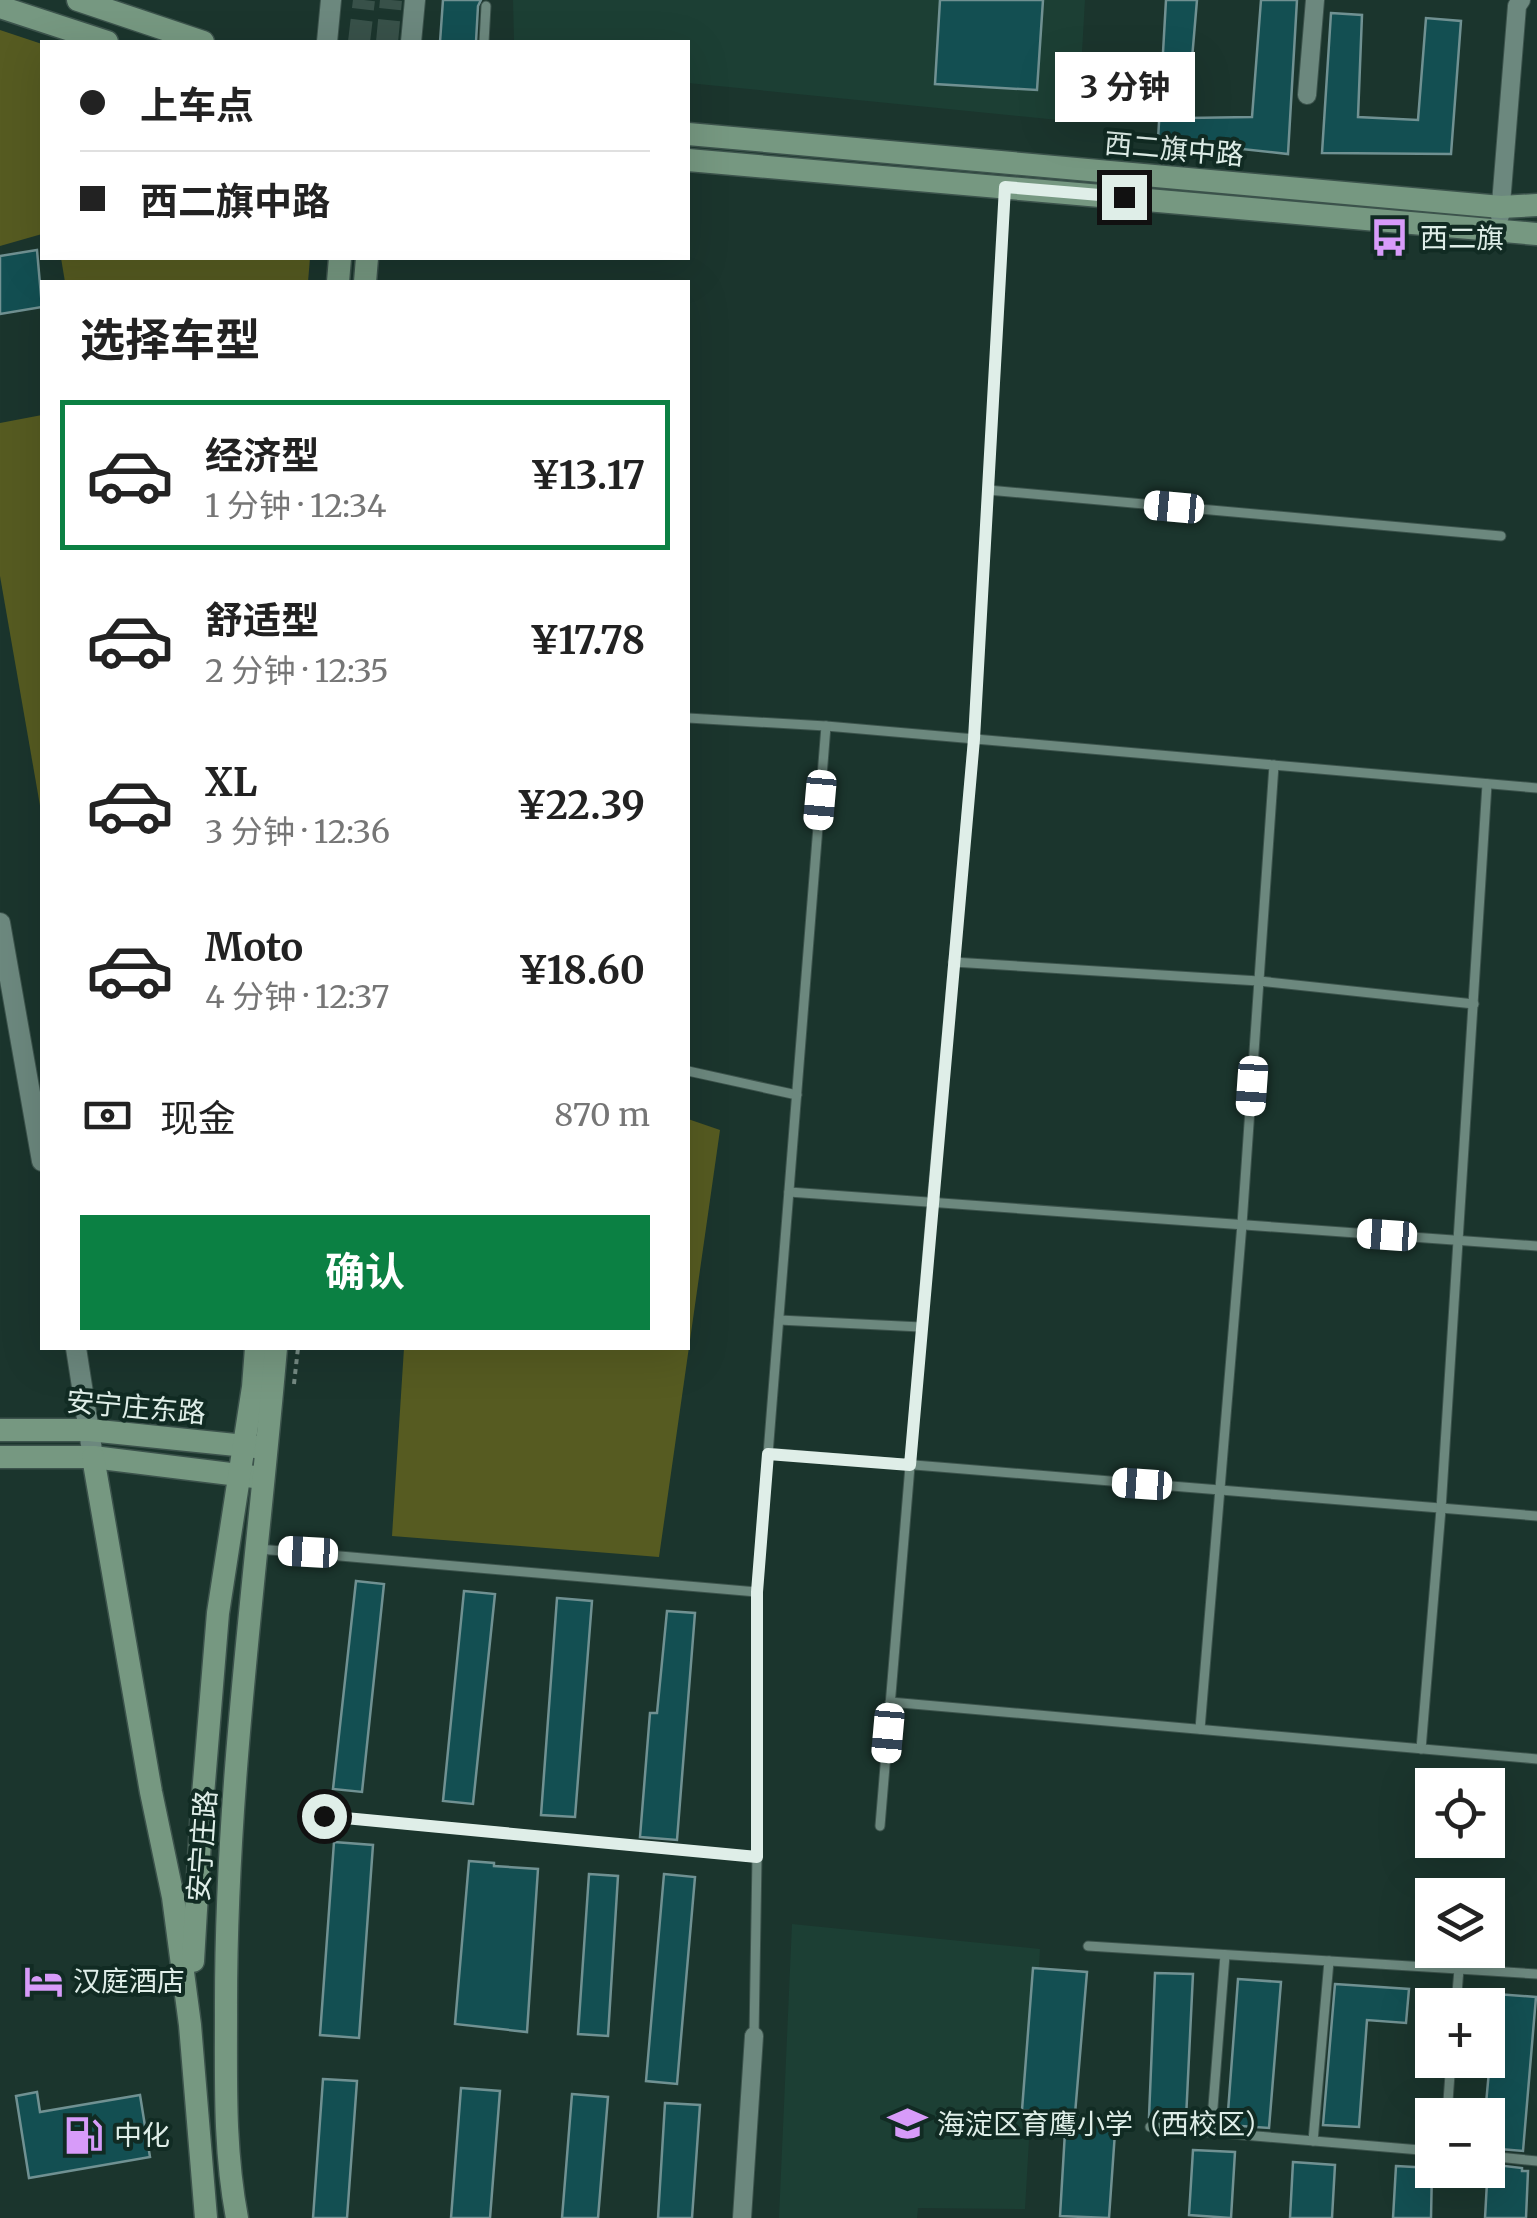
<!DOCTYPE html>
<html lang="zh">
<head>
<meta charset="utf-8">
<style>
	body { margin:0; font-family:Merriweather,"Noto Sans SC",serif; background:#f6f6f6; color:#222; height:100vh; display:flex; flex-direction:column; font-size:38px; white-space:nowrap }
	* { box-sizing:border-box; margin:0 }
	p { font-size:32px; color:#767676 }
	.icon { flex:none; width:55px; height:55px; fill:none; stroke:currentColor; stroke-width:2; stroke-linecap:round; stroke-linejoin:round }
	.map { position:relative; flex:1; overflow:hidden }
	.details { position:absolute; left:40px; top:280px; width:650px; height:1070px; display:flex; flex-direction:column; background:#fff; border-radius:0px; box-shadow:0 10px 40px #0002 }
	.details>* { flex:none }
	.hud { position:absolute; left:40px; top:40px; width:650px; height:220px; border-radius:0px; box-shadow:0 10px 40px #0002; display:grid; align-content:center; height:220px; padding:0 40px; background:#fff }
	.fabs { position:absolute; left:1415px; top:1768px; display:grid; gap:20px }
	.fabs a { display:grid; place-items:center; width:90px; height:90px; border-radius:0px; background:#fff; box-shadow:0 10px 40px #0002; font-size:50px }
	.end { position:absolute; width:45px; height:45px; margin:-22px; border:12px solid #dfeee8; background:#111; box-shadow:0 0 0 5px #111 }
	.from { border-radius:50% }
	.bubble { position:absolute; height:70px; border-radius:0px; background:#fff; box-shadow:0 10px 40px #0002; font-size:32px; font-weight:700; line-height:70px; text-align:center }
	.car { position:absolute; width:30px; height:60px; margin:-30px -15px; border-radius:12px; box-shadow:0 0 8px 2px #0007; background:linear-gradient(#fff 24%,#345 0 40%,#fff 0 76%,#345 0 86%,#fff 0) }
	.hud b { display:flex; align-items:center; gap:35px; height:95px; font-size:38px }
	.hud b+b { border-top:2px solid #e0e0e0 }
	.hud i { width:25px; height:25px; background:#222 }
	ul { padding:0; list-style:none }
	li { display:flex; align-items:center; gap:30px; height:150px; margin:0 20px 15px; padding:0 20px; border:5px solid transparent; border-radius:0px }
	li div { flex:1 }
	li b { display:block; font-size:38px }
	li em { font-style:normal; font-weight:700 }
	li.current { border-color:#0b8043 }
	li>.icon { width:90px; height:90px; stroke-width:1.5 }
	h2 { padding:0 40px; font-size:45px; line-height:120px }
	.pay { display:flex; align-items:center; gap:25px; height:110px; padding:0 40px; font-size:38px }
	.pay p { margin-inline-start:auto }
	.primary-button { display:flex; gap:20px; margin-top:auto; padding:20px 40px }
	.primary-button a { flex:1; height:115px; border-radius:0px; background:#0b8043; color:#fff; font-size:40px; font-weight:700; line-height:115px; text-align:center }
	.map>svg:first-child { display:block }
	.built { fill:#1c3f34 }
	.green { fill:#565b21 }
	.building { fill:#134f52; stroke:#709192; stroke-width:2.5 }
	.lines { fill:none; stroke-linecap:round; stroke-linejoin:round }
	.secondary-tunnel { stroke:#385149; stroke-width:22; stroke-dasharray:22 11; stroke-linecap:butt }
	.service-casing { stroke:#3c534c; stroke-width:11 }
	.minor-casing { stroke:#3c534c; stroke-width:20 }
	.tertiary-casing { stroke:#3c534c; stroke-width:22 }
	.secondary-casing { stroke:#3c534c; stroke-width:25 }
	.path { stroke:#758a83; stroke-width:4; stroke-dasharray:5 5; stroke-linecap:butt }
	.service { stroke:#6c887e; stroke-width:9 }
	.minor { stroke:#6c887e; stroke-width:18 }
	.tertiary { stroke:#6c887e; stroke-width:20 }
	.secondary { stroke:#769881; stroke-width:22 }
	.route { stroke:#dfeee8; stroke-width:12 }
	.labels { text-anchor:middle; stroke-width:8; stroke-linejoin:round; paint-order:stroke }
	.street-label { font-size:28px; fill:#dfeee8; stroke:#112b23 }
	.poi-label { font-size:28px; fill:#dfeee8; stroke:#112b23; text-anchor:start }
</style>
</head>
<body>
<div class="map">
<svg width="1537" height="2218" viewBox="0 0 1537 2218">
	<rect width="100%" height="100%" fill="#1b352d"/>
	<g class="built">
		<polygon points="513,0 1085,0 1078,122 688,83 688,42 514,42"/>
		<polygon points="792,1924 1040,1949 1025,2209 918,2208 917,2218 779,2218"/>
	</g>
	<g class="green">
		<polygon points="0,30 42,44 42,234 0,246"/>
		<polygon points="61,258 310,258 308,282 65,282"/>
		<polygon points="42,415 42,817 0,576 0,423"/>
		<polygon points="688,1119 720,1130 659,1557 392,1536 404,1348 688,1348"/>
	</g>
	<g class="building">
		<polygon points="443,0 481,0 478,6 476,42 440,42"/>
		<polygon points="940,0 1043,0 1037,90 935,84"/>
		<polygon points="1166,0 1197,0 1187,118 1252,117 1261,0 1297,0 1288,154 1158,140"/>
		<polygon points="1331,13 1362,15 1358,117 1418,120 1426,18 1461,21 1451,154 1322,153"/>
		<polygon points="37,250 42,307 0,314 0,256"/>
		<polygon points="356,1581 384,1584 362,1792 333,1789"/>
		<polygon points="464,1591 495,1594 473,1804 443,1801"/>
		<polygon points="557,1598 592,1601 575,1817 541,1815"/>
		<polygon points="667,1611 695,1613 677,1840 640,1837 650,1713 657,1713"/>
		<polygon points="334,1842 373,1845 359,2038 320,2035"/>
		<polygon points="469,1861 494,1863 494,1866 538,1869 527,2032 455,2024"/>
		<polygon points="589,1874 618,1876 608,2036 578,2034"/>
		<polygon points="664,1874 695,1877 677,2084 646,2081"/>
		<polygon points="1033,1968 1087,1972 1075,2114 1022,2110"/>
		<polygon points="1155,1973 1193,1974 1186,2119 1149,2117"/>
		<polygon points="1238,1979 1281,1982 1269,2128 1227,2125"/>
		<polygon points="1335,1984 1409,1989 1406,2023 1367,2020 1359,2127 1323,2125"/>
		<polygon points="1496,1994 1536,1997 1523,2151 1488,2148 1488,2115 1485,2115"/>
		<polygon points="323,2079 357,2081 347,2218 313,2218"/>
		<polygon points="461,2088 500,2091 490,2218 451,2218"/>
		<polygon points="37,2092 40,2112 140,2095 150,2157 29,2178 16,2096"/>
		<polygon points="572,2094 608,2097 598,2218 562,2218"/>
		<polygon points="665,2103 700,2105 692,2218 658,2218"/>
		<polygon points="1066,2115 1116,2118 1109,2218 1060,2216"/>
		<polygon points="1193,2150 1235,2152 1231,2218 1189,2215"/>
		<polygon points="1293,2162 1335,2165 1332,2218 1290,2218"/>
		<polygon points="1488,2164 1522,2168 1522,2171 1528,2171 1526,2218 1485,2218"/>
		<polygon points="1396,2166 1432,2168 1431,2218 1393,2218"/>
	</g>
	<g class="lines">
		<g class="secondary-tunnel">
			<polyline points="359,42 364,0"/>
			<polyline points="387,42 391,0"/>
		</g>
		<defs>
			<g id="service">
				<polyline points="484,42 486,6"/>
				<polyline points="988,490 1501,536"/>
				<polyline points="688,718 826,726 1537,788"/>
				<polyline points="953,962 1259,981 1474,1004"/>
				<polyline points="688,1071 797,1095"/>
				<polyline points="789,1192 1537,1246"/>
				<polyline points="779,1320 921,1327"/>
				<polyline points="768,1453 1537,1516"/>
				<polyline points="259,1549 757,1592"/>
				<polyline points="890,1702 1537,1759"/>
				<polyline points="1200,1729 1242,1224 1274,765"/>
				<polyline points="1421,1749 1441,1509 1487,784"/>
				<polyline points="324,1816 757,1857"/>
				<polyline points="880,1826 932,1202 974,739 1005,190"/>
				<polyline points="1088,1946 1537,1974"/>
				<polyline points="1456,2005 1459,1969"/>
				<polyline points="754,2036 757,1857 757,1592 826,726"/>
				<polyline points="1447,2115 1451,2060"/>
				<polyline points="1150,2127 1432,2151"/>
				<polyline points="1211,2132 1225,1955"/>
				<polyline points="1313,2141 1329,1961"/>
				<polyline points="1488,2156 1537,2161"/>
			</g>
			<g id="minor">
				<polyline points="1307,95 1315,0"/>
				<polyline points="1500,216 1517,6 1521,0"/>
				<polyline points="742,2218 754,2036"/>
			</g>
			<g id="tertiary">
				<polyline points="327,42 331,0"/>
				<polyline points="411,42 415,0"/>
				<polyline points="0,923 42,1161"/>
				<polyline points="76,1348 93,1457"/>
			</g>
			<g id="secondary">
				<polyline points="78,0 203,42"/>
				<polyline points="0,7 107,42"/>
				<polyline points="688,134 1501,207 1537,205"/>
				<polyline points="688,160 1537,234"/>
				<polyline points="338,282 340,258"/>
				<polyline points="365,282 367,258"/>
				<polyline points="0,1430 89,1430 256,1447"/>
				<polyline points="0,1457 93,1457 255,1477"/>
				<polyline points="93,1457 151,1792 173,1897 190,2025 206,2218"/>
				<polyline points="193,1961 202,1807 218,1613 253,1387 256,1348"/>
				<path d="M 237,2218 C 224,2150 226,2082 226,2014 C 225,1791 257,1569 276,1348"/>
			</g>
		</defs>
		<use href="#service" class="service-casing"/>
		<use href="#minor" class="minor-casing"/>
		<use href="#tertiary" class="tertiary-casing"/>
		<use href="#secondary" class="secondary-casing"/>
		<polyline class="path" points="294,1384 298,1348"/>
		<use href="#service" class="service"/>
		<use href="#minor" class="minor"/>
		<use href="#tertiary" class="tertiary"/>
		<use href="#secondary" class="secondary"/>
	</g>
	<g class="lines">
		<polyline class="route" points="324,1816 757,1857 757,1592 768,1454 910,1465 974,739 1005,187 1124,197"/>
	</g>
	<defs>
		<symbol id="bus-bare" viewBox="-9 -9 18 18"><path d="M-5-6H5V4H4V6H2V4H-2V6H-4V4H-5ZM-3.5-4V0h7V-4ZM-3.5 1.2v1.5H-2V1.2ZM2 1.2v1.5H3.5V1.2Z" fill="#d79bf9" stroke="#112b23" stroke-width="2.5" paint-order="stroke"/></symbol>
		<symbol id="hotel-bare" viewBox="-9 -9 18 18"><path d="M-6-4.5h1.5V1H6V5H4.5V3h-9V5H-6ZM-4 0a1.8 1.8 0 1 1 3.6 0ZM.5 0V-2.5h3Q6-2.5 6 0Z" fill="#d79bf9" stroke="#112b23" stroke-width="2.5" paint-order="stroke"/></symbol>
		<symbol id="school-bare" viewBox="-9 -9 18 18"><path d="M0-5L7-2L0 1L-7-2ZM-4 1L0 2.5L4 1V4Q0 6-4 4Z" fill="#d79bf9" stroke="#112b23" stroke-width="2.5" paint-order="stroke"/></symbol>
		<symbol id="fuel-bare" viewBox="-9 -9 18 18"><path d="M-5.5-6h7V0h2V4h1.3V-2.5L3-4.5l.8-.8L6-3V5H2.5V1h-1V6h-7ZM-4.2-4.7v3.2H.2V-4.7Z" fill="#d79bf9" stroke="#112b23" stroke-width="2.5" paint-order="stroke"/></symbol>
	</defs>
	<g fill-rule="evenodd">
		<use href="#bus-bare" x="1362" y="210" width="55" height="55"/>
		<use href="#hotel-bare" x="16" y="1954" width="55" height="55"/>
		<use href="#school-bare" x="880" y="2096" width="55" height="55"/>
		<use href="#fuel-bare" x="56" y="2108" width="55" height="55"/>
	</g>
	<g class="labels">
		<g class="street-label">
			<text transform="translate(1174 149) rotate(5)" y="10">西二旗中路</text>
			<text transform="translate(136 1407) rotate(5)" y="10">安宁庄东路</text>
			<text transform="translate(202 1846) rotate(-86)" y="10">安宁庄路</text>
		</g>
		<g class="poi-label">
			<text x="1420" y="248">西二旗</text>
			<text x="73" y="1991">汉庭酒店</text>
			<text x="937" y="2134">海淀区育鹰小学（西校区）</text>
			<text x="114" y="2145">中化</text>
		</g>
	</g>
</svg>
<div class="fabs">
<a><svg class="icon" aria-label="locate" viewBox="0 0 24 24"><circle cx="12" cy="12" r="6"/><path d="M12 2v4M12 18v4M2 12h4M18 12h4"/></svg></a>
<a><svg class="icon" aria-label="layers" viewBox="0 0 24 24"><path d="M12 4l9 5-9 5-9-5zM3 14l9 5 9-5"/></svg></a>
<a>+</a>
<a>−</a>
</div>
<i class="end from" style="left:324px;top:1816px"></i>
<i class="end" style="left:1124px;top:197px"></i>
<div class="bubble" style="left:1055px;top:52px;width:140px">3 分钟</div>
<i class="car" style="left:1174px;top:507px;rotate:275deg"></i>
<i class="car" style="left:820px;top:800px;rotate:185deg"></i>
<i class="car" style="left:1252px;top:1086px;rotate:184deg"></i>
<i class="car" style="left:1387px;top:1235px;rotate:274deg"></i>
<i class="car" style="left:1142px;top:1484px;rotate:274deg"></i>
<i class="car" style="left:308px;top:1552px;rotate:273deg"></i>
<i class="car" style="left:888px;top:1733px;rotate:185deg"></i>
<div class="hud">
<b><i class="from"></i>上车点</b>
<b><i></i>西二旗中路</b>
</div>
<section class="details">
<h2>选择车型</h2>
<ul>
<li class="current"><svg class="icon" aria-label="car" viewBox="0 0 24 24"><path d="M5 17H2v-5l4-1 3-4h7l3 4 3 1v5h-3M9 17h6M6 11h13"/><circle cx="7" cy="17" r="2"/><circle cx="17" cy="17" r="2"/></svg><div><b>经济型</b><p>1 分钟 · 12:34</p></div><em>¥13.17</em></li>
<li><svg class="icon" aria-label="car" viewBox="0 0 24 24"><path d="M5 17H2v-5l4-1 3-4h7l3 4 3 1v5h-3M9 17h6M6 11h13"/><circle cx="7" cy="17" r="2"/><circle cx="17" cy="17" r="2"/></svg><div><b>舒适型</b><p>2 分钟 · 12:35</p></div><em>¥17.78</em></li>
<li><svg class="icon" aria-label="car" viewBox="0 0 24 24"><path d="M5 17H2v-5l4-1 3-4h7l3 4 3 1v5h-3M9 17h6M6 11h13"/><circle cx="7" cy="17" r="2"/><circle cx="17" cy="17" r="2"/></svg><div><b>XL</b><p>3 分钟 · 12:36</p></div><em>¥22.39</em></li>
<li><svg class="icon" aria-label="car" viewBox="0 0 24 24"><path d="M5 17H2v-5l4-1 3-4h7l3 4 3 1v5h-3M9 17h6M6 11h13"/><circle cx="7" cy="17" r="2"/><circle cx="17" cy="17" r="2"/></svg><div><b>Moto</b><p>4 分钟 · 12:37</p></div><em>¥18.60</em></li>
</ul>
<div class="pay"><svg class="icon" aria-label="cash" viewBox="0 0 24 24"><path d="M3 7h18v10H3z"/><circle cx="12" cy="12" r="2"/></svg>现金<p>870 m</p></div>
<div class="primary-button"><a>确认</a></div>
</section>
</div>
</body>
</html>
